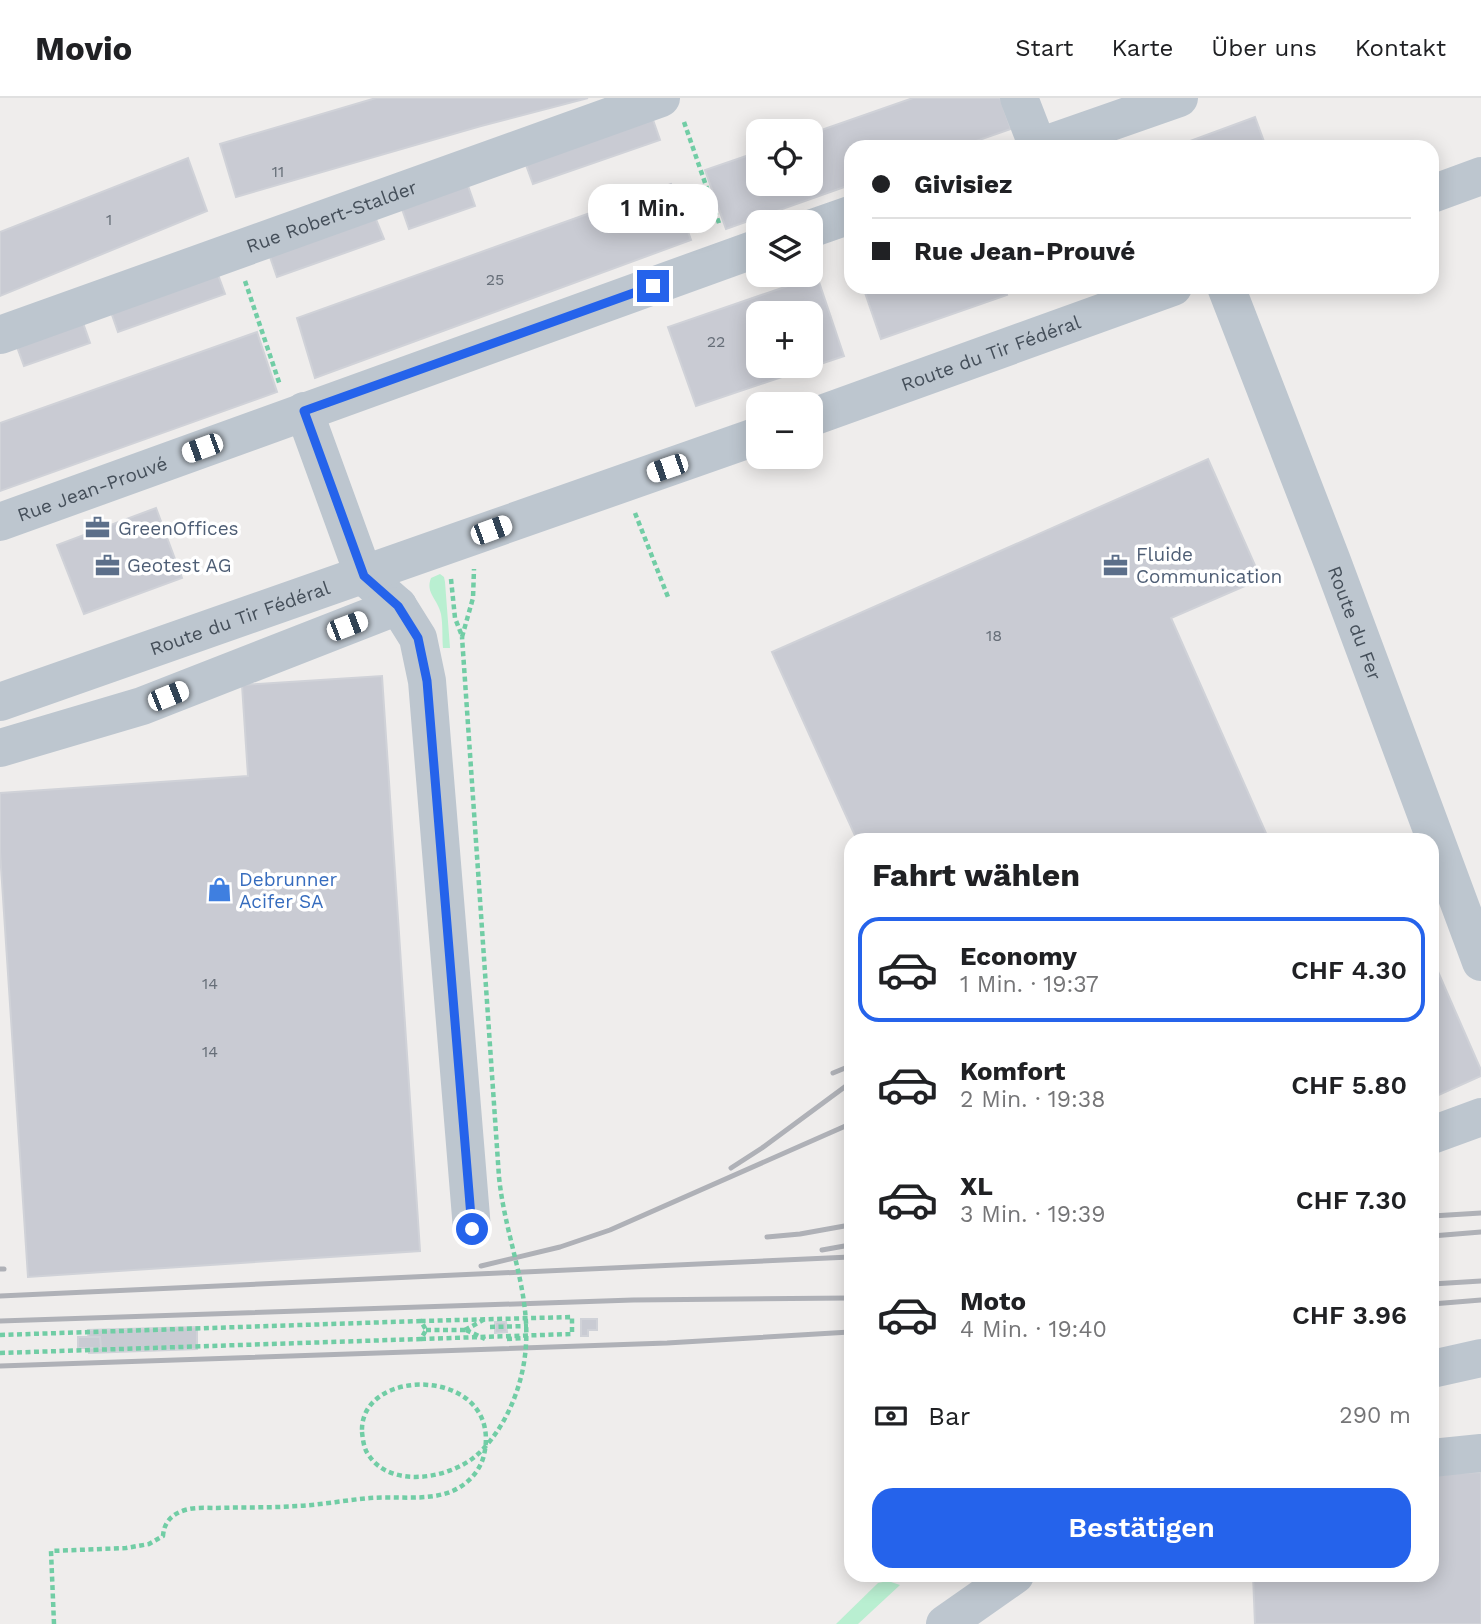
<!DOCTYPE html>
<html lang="de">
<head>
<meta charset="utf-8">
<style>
	body { margin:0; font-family:"Work Sans",sans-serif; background:#f2f2f2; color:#202124; height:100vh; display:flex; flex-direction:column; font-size:26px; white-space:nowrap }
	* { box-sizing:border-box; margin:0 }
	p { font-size:23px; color:#757577 }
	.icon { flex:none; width:38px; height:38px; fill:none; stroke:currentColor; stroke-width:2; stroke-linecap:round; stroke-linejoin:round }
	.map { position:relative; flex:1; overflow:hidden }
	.panel { position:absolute; left:844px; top:735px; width:595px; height:749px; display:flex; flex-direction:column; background:#fff; border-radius:21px; box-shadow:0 4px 18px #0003 }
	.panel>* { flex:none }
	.hud { position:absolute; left:844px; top:42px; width:595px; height:154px; border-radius:21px; box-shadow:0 4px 18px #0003; display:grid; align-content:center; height:154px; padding:0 28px; background:#fff }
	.fabs { position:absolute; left:746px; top:21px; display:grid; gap:14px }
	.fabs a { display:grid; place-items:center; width:77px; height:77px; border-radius:14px; background:#fff; box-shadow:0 4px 18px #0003; font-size:35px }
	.end { position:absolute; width:32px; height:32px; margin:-16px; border:9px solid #2563eb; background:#fff; box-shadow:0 0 0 4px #fff }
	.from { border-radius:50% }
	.bubble { position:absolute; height:49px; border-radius:21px; background:#fff; box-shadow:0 4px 18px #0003; font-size:23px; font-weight:600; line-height:49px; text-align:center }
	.car { position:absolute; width:21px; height:42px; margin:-21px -10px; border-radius:9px; box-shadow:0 0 5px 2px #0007; background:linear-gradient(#fff 24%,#345 0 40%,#fff 0 76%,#345 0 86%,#fff 0) }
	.hud b { display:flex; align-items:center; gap:24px; height:66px; font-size:26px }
	.hud b+b { border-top:2px solid #e0e0e0 }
	.hud i { width:18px; height:18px; background:#202124 }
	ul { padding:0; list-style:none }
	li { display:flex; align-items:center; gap:21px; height:105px; margin:0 14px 10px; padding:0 14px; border:4px solid transparent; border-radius:21px }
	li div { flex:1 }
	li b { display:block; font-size:26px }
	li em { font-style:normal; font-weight:600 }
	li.active { border-color:#2563eb }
	li>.icon { width:63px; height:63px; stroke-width:1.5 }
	h2 { padding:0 28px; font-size:32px; line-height:84px }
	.pay { display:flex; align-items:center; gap:18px; height:77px; padding:0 28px; font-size:26px }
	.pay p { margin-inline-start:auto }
	.primary-button { display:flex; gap:14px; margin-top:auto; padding:14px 28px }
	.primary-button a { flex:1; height:80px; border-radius:21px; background:#2563eb; color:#fff; font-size:28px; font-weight:600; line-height:80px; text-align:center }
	header { display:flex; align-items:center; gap:42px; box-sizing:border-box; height:98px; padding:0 35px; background:#fff; border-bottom:2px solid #e0e0e0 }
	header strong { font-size:33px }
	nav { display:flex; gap:38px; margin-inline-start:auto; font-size:24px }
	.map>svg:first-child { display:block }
	.green { fill:#b9efd1 }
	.building { fill:#c9cbd3; stroke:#d0d2d8; stroke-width:2; fill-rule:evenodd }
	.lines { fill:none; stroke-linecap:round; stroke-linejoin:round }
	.path { stroke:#71cda5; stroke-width:4.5; stroke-dasharray:5 3.5; stroke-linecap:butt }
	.minor { stroke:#bdc6cf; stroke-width:38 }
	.rail { stroke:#afb1b7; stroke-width:5 }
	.path-bridge { stroke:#71cda5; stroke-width:4.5; stroke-dasharray:5 3.5; stroke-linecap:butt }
	.route { stroke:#2563eb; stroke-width:9 }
	.labels { text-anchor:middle; stroke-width:7; stroke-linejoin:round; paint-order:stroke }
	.number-label { font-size:16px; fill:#666e78 }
	.street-label { font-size:19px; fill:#454f5a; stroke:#fff }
	.service-label { font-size:19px; fill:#4e5e75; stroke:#fff; text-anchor:start }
	.shop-label { font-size:19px; fill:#366cbe; stroke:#fff; text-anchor:start }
</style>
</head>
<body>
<header>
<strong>Movio</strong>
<nav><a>Start</a><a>Karte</a><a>Über uns</a><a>Kontakt</a></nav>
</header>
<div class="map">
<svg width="1481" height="1526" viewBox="0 0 1481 1526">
	<rect width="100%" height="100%" fill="#efedec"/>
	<g class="green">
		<path d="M 440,476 L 444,479 L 445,484 L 450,550 L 443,550 C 442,539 443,527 441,516 C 438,501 425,495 431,480 Z"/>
		<polygon points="888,1483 900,1487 858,1526 836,1526 878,1485"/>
	</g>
	<g class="building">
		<polygon points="376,0 588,0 481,28 236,99 220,46"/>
		<polygon points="913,0 1000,0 1011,31 959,49 850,49 850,87 726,131 705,72 758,54 758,86 810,86 810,36"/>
		<polygon points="652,19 660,42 533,86 525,64"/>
		<polygon points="1255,19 1266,49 1174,49"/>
		<polygon points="188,60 207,113 0,198 0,134"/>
		<polygon points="467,85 475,108 409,131 401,108"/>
		<polygon points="671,86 691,142 315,280 297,220"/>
		<polygon points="375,119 384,141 277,179 269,156"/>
		<polygon points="217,174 225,196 118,234 110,211"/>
		<path d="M 817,178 L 844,258 L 696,308 L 668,229 ZM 758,215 L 810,215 L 810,268 L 758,268 Z"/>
		<polygon points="863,189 1004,189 1007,197 881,241"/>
		<polygon points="82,222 90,245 24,268 16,246"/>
		<polygon points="257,234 277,294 0,393 0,325"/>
		<polygon points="1208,361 1261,481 1171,520 1269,742 857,742 772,554"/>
		<polygon points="156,410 182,480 84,516 57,447"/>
		<polygon points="382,578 420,1153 28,1179 0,754 0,695 248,678 242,587"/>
		<polygon points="1432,860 1481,972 1481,978 1432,1000"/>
		<polygon points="581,1221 597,1221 597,1232 588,1232 588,1238 581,1238"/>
		<polygon points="495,1224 506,1224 507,1234 495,1235"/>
		<polygon points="197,1229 197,1251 89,1255 88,1232"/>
		<polygon points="78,1239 100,1239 101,1250 78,1250"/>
		<polygon points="1481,1374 1481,1526 1255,1526 1253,1477 1432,1477 1432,1376"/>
	</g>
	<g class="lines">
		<g class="path">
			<polyline points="684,24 720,128"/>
			<polyline points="245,183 280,287"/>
			<polyline points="635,415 668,499"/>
			<polyline points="451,481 455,520 462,538"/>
			<polyline points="462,539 473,500 474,471"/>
			<polyline points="490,1229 528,1228"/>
			<polyline points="426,1232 465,1232"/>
			<polyline points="0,1237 421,1223 426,1232"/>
			<polyline points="421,1241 572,1236 572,1219 421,1223"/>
			<polyline points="507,1241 528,1240"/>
			<polyline points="0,1255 421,1241 426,1232"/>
			<path d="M 54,1526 L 51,1453 L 126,1450 L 149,1446 L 163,1438 C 164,1424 172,1416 185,1412 C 195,1409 207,1410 217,1410 C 244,1409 270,1410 297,1408 C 321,1407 346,1402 370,1400 C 396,1398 426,1403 450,1394 C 466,1388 480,1374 484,1357 C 504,1269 359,1266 362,1334"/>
		</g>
		<g class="minor">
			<polyline points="1019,0 1038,49"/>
			<polyline points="1039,49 1179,0"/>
			<polyline points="1432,96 1481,78"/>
			<polyline points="810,131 850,117"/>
			<path id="s1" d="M 1226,189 L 1332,463 L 1481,864"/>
			<path id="s2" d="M 0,237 L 661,0"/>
			<polyline points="304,313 364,478 398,508 418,540 427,583 472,1131"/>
			<path id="s3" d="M 810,320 L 1173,189"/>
			<path id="s4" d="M 0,424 L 758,150"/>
			<path id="s5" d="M 0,604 L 758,338"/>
			<polyline points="0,650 142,608 398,508"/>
			<polyline points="1432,1037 1481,1019"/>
			<polyline points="1432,1271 1481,1260"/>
			<polyline points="1432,1360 1481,1355"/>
			<polyline points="945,1526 1015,1477"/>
		</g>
		<g class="rail">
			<polyline points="833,975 850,968"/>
			<polyline points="731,1070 762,1050 850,985"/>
			<polyline points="1432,1118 1481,1115"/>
			<polyline points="1432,1138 1481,1134"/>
			<polyline points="767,1139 800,1136 850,1127"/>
			<polyline points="822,1152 850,1147"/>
			<polyline points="481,1168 560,1149 610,1132 850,1026"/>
			<polyline points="0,1171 4,1171"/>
			<polyline points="1432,1186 1481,1183"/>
			<polyline points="0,1198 850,1159"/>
			<polyline points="1432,1206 1481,1202"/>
			<polyline points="0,1223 633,1202 850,1200"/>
			<polyline points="0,1268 667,1245 850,1234"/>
		</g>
		<g class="path-bridge">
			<polyline points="465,1232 485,1221"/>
			<polyline points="466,1232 485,1241"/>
			<path d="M 362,1334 C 363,1343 364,1352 370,1359 C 393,1391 451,1380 477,1357 C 499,1337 514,1307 521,1279 C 539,1208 506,1149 499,1079 L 462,539"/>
		</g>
	</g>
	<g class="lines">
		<polyline class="route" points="472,1131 427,583 418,540 398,508 364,478 304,313 653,188"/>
	</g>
	<defs>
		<symbol id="office-bare" viewBox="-9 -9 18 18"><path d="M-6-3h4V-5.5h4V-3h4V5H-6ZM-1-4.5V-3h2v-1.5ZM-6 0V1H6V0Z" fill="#5c6f8a" stroke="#fff" stroke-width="2.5" paint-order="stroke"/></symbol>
		<symbol id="shop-bare" viewBox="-9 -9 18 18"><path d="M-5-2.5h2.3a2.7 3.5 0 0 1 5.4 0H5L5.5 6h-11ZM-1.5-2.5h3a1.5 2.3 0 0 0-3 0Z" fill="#3f7fe0" stroke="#fff" stroke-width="2.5" paint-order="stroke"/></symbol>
	</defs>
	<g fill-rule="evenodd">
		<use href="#office-bare" x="80" y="412" width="35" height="35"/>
		<use href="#office-bare" x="90" y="450" width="35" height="35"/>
		<use href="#office-bare" x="1098" y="450" width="35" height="35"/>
		<use href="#shop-bare" x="202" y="774" width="35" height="35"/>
	</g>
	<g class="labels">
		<g class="number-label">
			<text x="278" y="79">11</text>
			<text x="109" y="127">1</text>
			<text x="495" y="187">25</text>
			<text x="716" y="249">22</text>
			<text x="994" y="543">18</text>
			<text x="210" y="891">14</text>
			<text x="210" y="959">14</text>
		</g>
		<g class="street-label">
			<text dy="7" stroke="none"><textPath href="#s2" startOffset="352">Rue Robert-Stalder</textPath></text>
			<text dy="7" stroke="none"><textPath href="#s3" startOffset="192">Route du Tir Fédéral</textPath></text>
			<text dy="7" stroke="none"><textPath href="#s4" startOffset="98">Rue Jean-Prouvé</textPath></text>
			<text dy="7" stroke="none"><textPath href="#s5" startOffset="254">Route du Tir Fédéral</textPath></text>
			<text dy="7" stroke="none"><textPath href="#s1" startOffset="360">Route du Fer</textPath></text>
		</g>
		<g class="service-label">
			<text x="118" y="437">GreenOffices</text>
			<text x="1136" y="463">Fluide<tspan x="1136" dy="22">Communication</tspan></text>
			<text x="127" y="474">Geotest AG</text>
		</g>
		<g class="shop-label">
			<text x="239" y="788">Debrunner<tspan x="239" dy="22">Acifer SA</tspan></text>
		</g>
	</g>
</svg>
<div class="fabs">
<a><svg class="icon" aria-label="locate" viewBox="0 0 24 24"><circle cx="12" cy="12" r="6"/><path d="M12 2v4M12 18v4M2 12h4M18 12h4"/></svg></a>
<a><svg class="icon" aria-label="layers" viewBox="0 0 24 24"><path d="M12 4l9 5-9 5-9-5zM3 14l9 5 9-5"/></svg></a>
<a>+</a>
<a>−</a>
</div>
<i class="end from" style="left:472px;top:1131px"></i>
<i class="end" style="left:653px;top:188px"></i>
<div class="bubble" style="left:588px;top:86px;width:130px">1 Min.</div>
<i class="car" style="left:202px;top:350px;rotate:250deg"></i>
<i class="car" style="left:667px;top:370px;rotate:251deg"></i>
<i class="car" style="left:491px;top:432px;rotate:70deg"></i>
<i class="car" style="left:347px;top:528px;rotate:69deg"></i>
<i class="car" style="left:168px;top:598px;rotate:68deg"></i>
<div class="hud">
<b><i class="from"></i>Givisiez</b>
<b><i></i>Rue Jean-Prouvé</b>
</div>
<section class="panel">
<h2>Fahrt wählen</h2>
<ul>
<li class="active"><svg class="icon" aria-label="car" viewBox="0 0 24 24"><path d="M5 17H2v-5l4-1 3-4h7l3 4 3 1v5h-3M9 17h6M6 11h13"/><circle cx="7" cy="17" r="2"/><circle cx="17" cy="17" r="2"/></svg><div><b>Economy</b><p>1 Min. · 19:37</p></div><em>CHF 4.30</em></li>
<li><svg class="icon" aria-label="car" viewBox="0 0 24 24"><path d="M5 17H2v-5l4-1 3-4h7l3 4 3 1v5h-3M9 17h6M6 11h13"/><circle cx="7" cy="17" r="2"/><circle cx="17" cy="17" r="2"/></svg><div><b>Komfort</b><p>2 Min. · 19:38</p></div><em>CHF 5.80</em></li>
<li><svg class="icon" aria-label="car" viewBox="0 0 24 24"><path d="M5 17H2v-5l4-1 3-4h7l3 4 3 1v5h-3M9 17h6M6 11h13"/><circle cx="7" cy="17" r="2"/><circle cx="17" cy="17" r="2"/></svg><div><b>XL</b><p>3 Min. · 19:39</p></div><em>CHF 7.30</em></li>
<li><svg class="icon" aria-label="car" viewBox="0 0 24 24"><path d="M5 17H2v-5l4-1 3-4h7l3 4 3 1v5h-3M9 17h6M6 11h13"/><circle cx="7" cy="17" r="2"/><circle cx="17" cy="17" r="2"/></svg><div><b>Moto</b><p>4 Min. · 19:40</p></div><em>CHF 3.96</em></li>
</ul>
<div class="pay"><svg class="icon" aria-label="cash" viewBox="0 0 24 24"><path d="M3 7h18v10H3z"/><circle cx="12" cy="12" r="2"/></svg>Bar<p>290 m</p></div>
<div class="primary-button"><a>Bestätigen</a></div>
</section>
</div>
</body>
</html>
